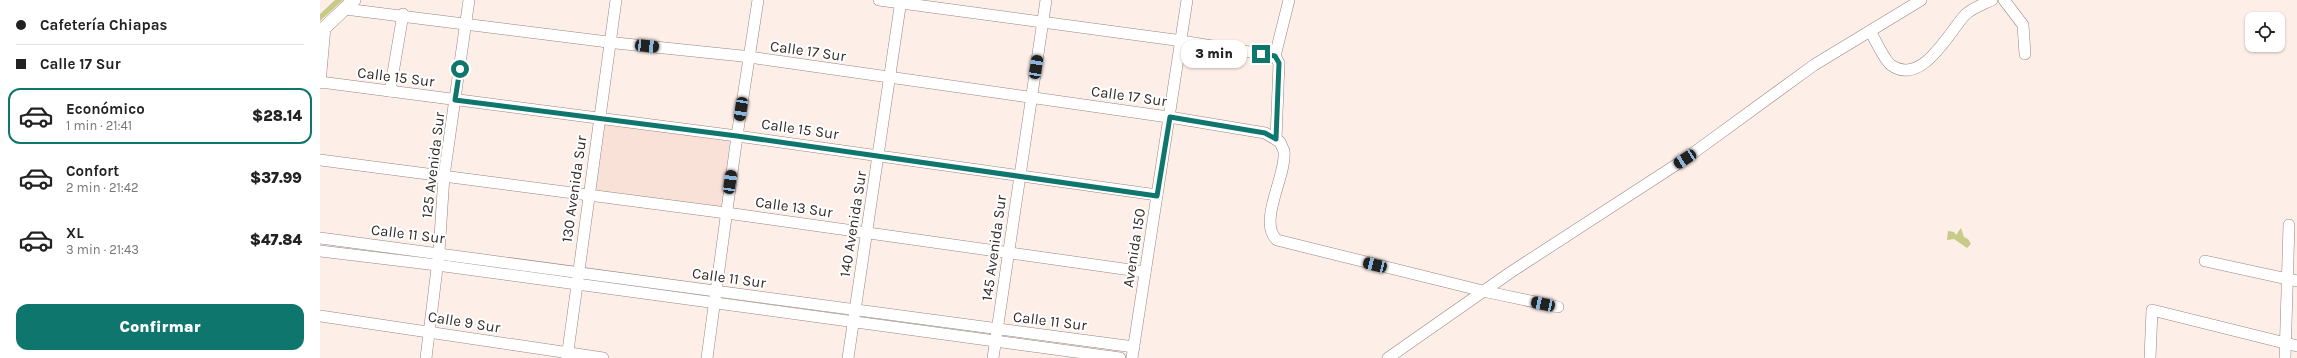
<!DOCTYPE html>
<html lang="es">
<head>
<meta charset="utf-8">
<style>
	body { margin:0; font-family:Karla,sans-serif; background:#f2f2f2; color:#222; height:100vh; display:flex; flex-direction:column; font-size:15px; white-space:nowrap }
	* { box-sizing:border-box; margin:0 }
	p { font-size:13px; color:#767676 }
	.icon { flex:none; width:22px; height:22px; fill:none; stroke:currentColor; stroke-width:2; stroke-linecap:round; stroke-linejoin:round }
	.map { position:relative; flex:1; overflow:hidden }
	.panel { display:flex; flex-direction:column; background:#fff; width:320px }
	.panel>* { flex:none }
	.top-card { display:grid; align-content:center; height:88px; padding:0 16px; background:#fff }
	.controls { position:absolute; left:1925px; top:12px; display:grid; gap:8px }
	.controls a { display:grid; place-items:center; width:40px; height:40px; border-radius:8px; background:#fff; box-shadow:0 1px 3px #0004; font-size:20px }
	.end { position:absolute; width:18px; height:18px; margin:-9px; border:5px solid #0f766e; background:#fff; box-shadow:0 0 0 2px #fff }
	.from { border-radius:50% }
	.bubble { position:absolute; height:28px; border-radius:12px; background:#fff; box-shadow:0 1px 3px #0004; font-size:13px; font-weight:800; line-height:28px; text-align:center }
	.car { position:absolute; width:12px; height:24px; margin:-12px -6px; border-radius:5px; box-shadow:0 0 3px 1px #0007; background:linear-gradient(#222 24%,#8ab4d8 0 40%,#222 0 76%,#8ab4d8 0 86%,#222 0) }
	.top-card b { display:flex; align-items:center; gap:14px; height:38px; font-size:15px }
	.top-card b+b { border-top:1px solid #e0e0e0 }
	.top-card i { width:10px; height:10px; background:#222 }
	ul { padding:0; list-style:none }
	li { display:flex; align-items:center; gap:12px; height:56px; margin:0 8px 6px; padding:0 8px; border:2px solid transparent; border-radius:12px }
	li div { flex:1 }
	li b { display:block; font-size:15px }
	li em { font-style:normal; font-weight:800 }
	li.on { border-color:#0f766e }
	li>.icon { width:36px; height:36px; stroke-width:1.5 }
	.action { display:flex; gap:8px; margin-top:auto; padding:8px 16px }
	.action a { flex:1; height:46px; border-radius:12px; background:#0f766e; color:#fff; font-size:16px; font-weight:800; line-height:46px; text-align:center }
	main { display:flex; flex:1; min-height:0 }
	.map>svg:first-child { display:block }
	.built { fill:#f9e1d8 }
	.grass { fill:#c8ca87 }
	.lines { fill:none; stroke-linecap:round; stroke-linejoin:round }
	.minor-casing { stroke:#948681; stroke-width:12 }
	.major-casing { stroke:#948681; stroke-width:14 }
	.minor { stroke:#fff; stroke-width:11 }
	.major { stroke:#fff; stroke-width:13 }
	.route { stroke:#0f766e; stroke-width:5 }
	.labels { text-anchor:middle; stroke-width:4; stroke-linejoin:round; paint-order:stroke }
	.street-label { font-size:15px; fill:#332d2b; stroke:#fff }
</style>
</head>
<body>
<main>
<section class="panel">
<div class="top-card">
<b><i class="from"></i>Cafetería Chiapas</b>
<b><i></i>Calle 17 Sur</b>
</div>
<ul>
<li class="on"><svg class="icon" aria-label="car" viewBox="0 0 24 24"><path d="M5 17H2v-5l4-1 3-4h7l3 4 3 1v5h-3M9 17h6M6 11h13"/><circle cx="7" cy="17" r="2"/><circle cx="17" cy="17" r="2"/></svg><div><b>Económico</b><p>1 min · 21:41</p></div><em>$28.14</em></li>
<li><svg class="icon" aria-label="car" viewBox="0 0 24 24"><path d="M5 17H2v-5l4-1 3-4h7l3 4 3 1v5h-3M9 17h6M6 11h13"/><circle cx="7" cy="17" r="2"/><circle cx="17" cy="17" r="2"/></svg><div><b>Confort</b><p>2 min · 21:42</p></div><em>$37.99</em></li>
<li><svg class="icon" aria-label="car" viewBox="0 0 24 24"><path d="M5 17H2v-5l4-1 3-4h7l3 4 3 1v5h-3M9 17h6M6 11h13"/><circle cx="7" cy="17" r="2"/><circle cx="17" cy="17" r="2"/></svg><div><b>XL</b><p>3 min · 21:43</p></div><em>$47.84</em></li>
</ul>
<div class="action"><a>Confirmar</a></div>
</section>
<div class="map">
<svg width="1977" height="358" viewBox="0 0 1977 358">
	<rect width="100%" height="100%" fill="#feeee8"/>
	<polygon class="built" points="283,122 414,140 403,208 273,190"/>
	<g class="grass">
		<polygon points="15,0 23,0 0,21 0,14"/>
		<polygon points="1641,228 1644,237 1648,239 1651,244 1647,248 1634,239 1627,240 1628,231 1634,232 1636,235"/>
	</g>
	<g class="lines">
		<defs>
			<g id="minor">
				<polyline points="559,0 855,40 955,56"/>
				<polyline points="1684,0 1703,25 1705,54"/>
				<path d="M 25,9 L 296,43 L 422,56 L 855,118 L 945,133 L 960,142 L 964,151 C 967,175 937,222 957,240 L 1163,291 L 1238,307"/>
				<path d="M 1550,31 C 1555,39 1564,60 1571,65 C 1602,87 1629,32 1645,15 C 1652,8 1664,4 1672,0"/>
				<polyline points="0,82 417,136 837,195"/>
				<polyline points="0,83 5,27"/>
				<polyline points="70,91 83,14"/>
				<polyline points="956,139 959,63 955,56 969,0"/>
				<polyline points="0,160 414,214 825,272"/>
				<polyline points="0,238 814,347"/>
				<polyline points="0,251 117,265 800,358"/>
				<polyline points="1885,261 1977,281"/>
				<polyline points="0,316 283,358"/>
				<polyline points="106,358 119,252 124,176 149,0"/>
				<polyline points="247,358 296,0"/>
				<polyline points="387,358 417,136 438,0"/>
				<polyline points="528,358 581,0"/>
				<polyline points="673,358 726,0"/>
				<polyline points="812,358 867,0"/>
				<polyline points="1068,358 1191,272 1365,159 1494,65 1601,0"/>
				<polyline points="1830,358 1832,310 1977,346"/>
				<polyline points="1965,358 1969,225"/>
			</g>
			<polyline id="major" points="0,32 34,0"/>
		</defs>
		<use href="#minor" class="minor-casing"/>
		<use href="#major" class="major-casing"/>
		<use href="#minor" class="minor"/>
		<use href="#major" class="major"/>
	</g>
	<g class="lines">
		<polyline class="route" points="140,69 135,100 417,136 837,196 850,117 945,133 956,139 959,63 955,56 941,54"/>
	</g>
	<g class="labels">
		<g class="street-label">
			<text transform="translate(488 51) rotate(8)" y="5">Calle 17 Sur</text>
			<text transform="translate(76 77) rotate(7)" y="5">Calle 15 Sur</text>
			<text transform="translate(809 96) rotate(8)" y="5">Calle 17 Sur</text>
			<text transform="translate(480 129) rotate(8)" y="5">Calle 15 Sur</text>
			<text transform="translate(113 165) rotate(-83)" y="5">125 Avenida Sur</text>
			<text transform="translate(254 189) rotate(-82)" y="5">130 Avenida Sur</text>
			<text transform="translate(474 207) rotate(8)" y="5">Calle 13 Sur</text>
			<text transform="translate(533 224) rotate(-81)" y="5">140 Avenida Sur</text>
			<text transform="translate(88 234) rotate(7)" y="5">Calle 11 Sur</text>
			<text transform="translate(674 248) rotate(-82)" y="5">145 Avenida Sur</text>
			<text transform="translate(814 248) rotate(-81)" y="5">Avenida 150</text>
			<text transform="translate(409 278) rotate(8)" y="5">Calle 11 Sur</text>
			<text transform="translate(730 321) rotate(7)" y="5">Calle 11 Sur</text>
			<text transform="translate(144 322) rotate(9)" y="5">Calle 9 Sur</text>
		</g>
	</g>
</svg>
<div class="controls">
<a><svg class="icon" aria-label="locate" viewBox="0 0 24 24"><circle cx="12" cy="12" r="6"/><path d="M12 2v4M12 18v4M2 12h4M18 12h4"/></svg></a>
</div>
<i class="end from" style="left:140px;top:69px"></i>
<i class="end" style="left:941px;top:54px"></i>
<div class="bubble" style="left:861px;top:40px;width:66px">3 min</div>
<i class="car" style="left:327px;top:46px;rotate:96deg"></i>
<i class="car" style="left:716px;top:67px;rotate:9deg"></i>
<i class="car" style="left:421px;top:109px;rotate:189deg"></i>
<i class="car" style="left:1365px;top:159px;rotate:237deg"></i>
<i class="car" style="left:410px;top:182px;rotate:8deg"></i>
<i class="car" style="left:1055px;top:265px;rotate:284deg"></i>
<i class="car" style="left:1223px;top:304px;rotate:282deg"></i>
</div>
</main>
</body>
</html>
